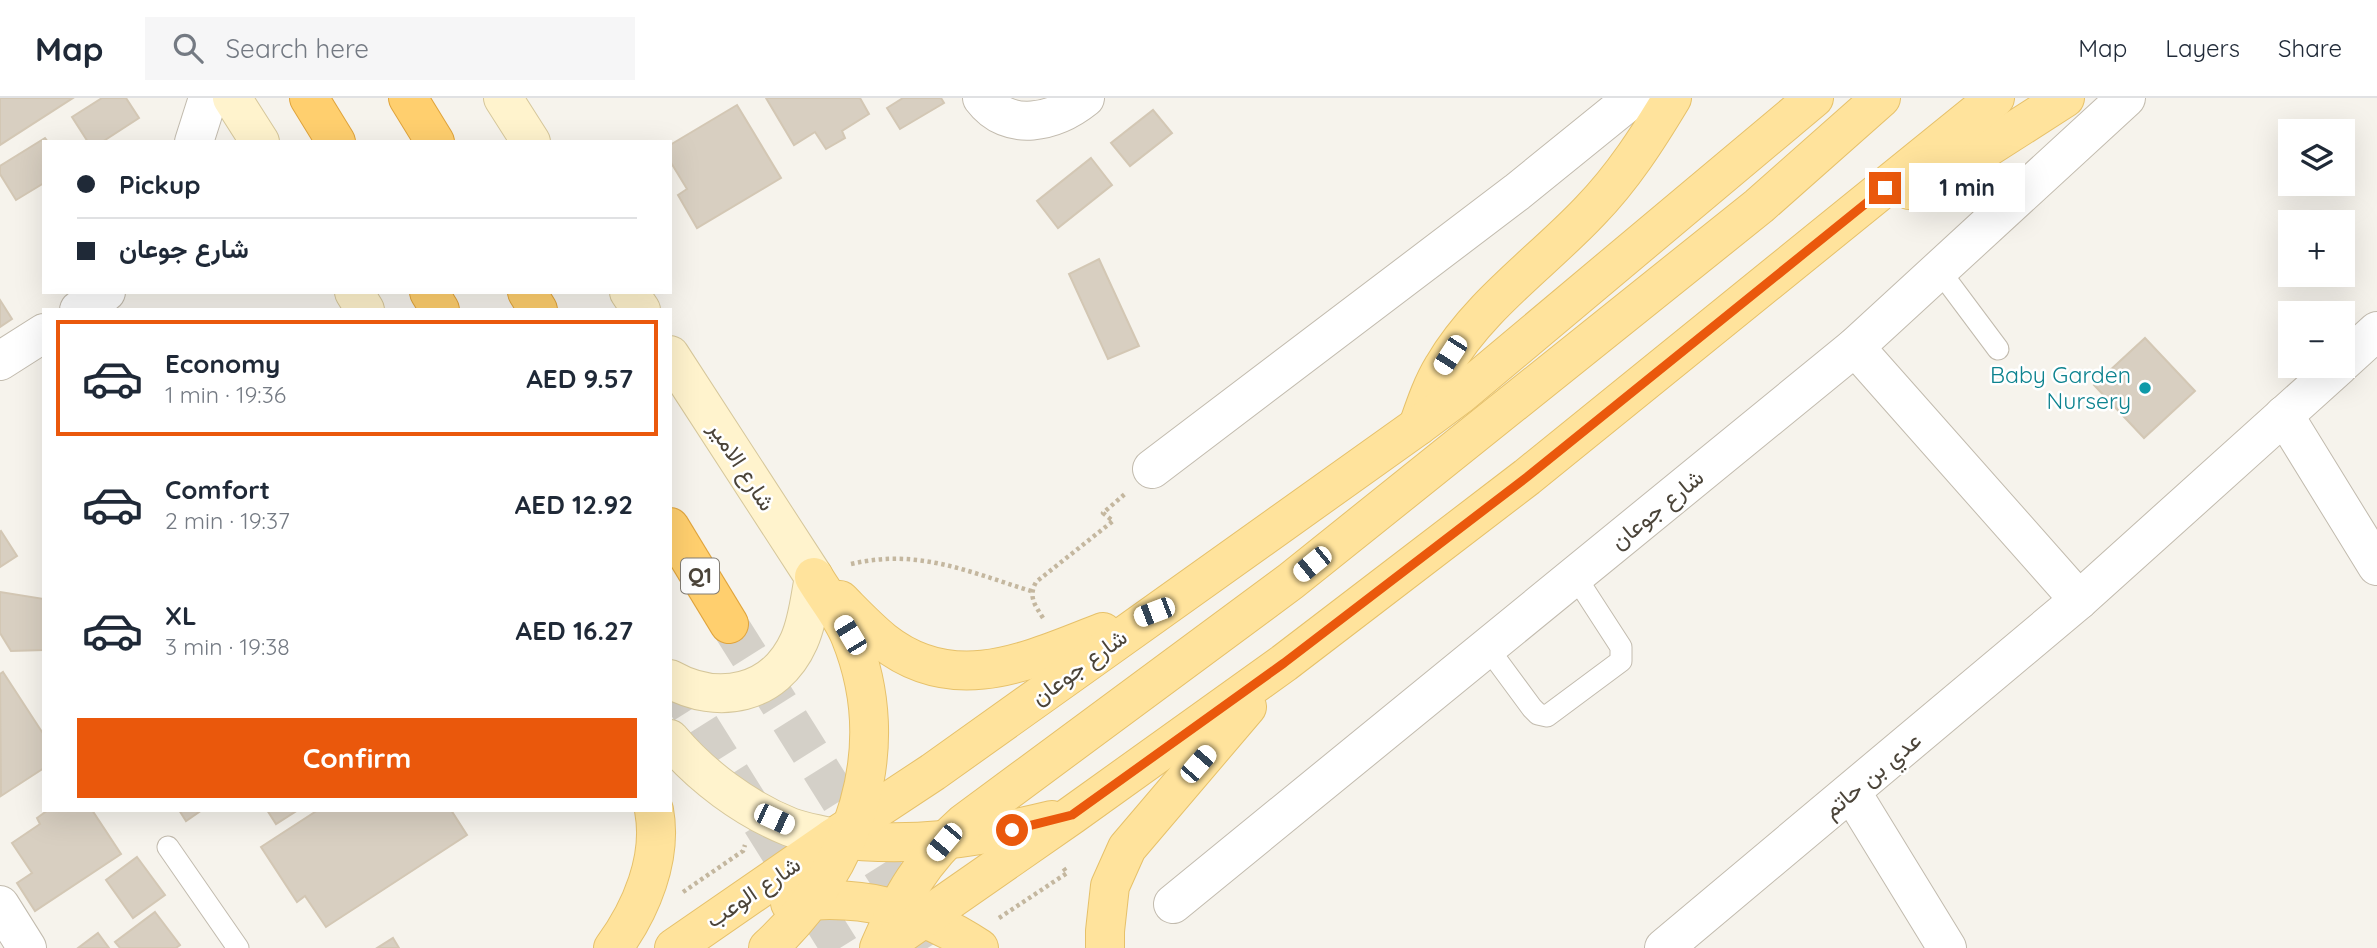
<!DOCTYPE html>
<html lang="en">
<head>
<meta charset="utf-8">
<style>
	body { margin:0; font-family:Quicksand,Vazirmatn,sans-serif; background:#f6f6f7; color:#1f2937; height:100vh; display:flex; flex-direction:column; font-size:26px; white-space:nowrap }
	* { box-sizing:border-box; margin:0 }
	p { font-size:23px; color:#747a83 }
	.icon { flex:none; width:38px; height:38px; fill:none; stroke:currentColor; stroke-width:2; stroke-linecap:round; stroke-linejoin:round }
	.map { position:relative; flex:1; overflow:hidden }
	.panel { position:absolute; left:42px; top:210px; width:630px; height:504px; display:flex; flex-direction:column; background:#fff; border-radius:0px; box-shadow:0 7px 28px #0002 }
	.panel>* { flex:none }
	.banner { position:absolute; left:42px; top:42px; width:630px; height:154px; border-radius:0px; box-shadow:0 7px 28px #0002; display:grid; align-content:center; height:154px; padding:0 35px; background:#fff }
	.buttons { position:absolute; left:2278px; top:21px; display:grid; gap:14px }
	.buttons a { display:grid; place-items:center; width:77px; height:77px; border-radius:0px; background:#fff; box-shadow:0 7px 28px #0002; font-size:35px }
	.end { position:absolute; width:32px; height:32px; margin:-16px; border:9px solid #ea580c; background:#fff; box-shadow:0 0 0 4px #fff }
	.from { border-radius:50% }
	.bubble { position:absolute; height:49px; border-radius:0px; background:#fff; box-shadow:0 7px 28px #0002; font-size:23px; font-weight:700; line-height:49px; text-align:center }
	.car { position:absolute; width:21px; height:42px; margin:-21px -10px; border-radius:9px; box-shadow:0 0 5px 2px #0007; background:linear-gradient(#fff 24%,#345 0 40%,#fff 0 76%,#345 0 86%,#fff 0) }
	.banner b { display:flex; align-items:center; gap:24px; height:66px; font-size:26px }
	.banner b+b { border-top:2px solid #e0e1e3 }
	.banner i { width:18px; height:18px; background:#1f2937 }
	ul { padding:12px 0 0; list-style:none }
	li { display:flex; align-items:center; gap:21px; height:116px; margin:0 14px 10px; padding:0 21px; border:4px solid transparent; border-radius:0px }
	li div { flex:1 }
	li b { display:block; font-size:26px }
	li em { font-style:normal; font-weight:700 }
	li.active { border-color:#ea580c }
	li>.icon { width:63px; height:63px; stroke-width:1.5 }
	.action { display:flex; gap:14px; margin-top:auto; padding:14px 35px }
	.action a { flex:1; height:80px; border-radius:0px; background:#ea580c; color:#fff; font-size:28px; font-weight:700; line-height:80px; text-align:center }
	header { display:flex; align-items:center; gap:42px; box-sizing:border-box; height:98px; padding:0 35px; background:#fff; border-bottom:2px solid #e0e1e3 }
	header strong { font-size:33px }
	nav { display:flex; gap:38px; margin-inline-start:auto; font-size:24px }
	.search { width:490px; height:63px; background:#f6f6f7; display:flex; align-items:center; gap:18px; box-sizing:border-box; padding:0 24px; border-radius:0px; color:#747a83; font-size:26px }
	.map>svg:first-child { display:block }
	.building { fill:#d8cfc1; stroke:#d3c7b4; stroke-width:2 }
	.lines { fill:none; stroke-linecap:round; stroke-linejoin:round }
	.motorway-tunnel { stroke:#d4d0c8; stroke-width:38; stroke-dasharray:38 19; stroke-linecap:butt }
	.service-casing { stroke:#c2bbae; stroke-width:23 }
	.minor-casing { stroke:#c2bbae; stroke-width:40 }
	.secondary-casing { stroke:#d6c79b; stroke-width:40 }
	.primary-casing { stroke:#e6c16a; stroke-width:40 }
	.motorway-casing { stroke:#e0a43c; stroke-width:40 }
	.path { stroke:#c4b79f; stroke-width:4.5; stroke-dasharray:3.5 3.5; stroke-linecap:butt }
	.service { stroke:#fff; stroke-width:21 }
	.minor { stroke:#fff; stroke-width:38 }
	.secondary { stroke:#fff3cd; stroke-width:38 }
	.primary { stroke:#ffe39c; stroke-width:38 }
	.motorway { stroke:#ffcf6e; stroke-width:38 }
	.route { stroke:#ea580c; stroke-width:9 }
	.culture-dot { fill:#0f9aa8; stroke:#fff; stroke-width:2.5 }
	.labels { text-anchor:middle; stroke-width:5; stroke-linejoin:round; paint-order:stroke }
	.shield { fill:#fff; stroke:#817c74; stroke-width:2 }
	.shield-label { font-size:21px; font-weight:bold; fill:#4b4439 }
	.culture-label { font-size:23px; fill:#0d838f; stroke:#fff; text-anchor:end }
	.street-label { font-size:23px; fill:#4b4439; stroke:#fff }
</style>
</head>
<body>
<header>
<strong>Map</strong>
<div class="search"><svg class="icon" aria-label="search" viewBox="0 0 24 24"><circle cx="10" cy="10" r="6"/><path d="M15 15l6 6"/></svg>Search here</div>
<nav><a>Map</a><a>Layers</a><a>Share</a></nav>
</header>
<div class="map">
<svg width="2377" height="850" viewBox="0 0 2377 850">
	<rect width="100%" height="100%" fill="#f6f3ec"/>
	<g class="building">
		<polygon points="0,0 73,0 0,47"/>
		<polygon points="102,0 126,0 139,20 102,44 88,44 72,19"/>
		<polygon points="766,0 860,0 869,16 842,33 845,40 826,51 815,34 794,47"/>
		<polygon points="903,0 941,0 944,5 900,31 887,10"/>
		<polygon points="737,7 781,80 697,130 678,97 687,91 670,63 670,47"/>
		<polygon points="1153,12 1172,35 1130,68 1111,45"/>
		<polygon points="45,40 48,44 44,44 44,85 16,102 0,76 0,68"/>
		<polygon points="1091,60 1112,87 1058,130 1037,103"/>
		<polygon points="1099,161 1139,248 1108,261 1069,176"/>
		<polygon points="0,202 12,221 0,229"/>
		<polygon points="2145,240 2195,293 2144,340 2094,287"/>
		<polygon points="1,433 17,458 0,469 0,434"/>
		<polygon points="0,494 44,501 44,552 11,553 0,535"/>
		<polygon points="3,574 44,637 44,670 1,698 0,576"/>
		<polygon points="48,712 92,712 121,756 35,813 17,785 32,775 12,745 40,726 37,720"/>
		<polygon points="179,712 202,712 186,723"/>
		<polygon points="267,712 298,712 276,726"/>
		<polygon points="318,712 451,712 467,737 326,829 305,798 297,804 261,749"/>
		<polygon points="137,759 165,797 133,820 106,782"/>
		<polygon points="155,814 180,847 176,850 120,850 115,844"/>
		<polygon points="98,835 109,850 78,850"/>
		<polygon points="393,840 399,850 377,850"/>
	</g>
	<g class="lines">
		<g class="motorway-tunnel">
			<polyline points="729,526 933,850"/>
			<polyline points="670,580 840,850"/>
		</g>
		<defs>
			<g id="service">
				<polyline points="1939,172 1998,251"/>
				<polyline points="1487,549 1532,610 1538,616 1547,618 1621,563 1621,549 1575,478"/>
				<polyline points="168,749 238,850"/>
			</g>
			<g id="minor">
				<path d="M 982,0 C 1009,36 1055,24 1085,0"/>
				<polyline points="194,44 208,0"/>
				<polyline points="79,212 106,194"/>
				<polyline points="1855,249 2079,502"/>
				<polyline points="0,263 44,235"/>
				<polyline points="2343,264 2377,233"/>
				<polyline points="2284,317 2377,468"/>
				<polyline points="1152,371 1517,94 1633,0"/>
				<polyline points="1852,695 1947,850"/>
				<polyline points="1173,806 1855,249 2126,0"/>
				<polyline points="0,807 27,850"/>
				<polyline points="1664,850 2079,502 2339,268"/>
			</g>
			<g id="secondary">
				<polyline points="232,0 260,44"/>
				<polyline points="503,0 531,44"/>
				<polyline points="354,194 365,212"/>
				<polyline points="629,194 641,212"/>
				<path d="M 670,257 L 814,479 C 810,499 808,523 799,543 C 775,597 718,608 670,581"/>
				<path d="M 670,641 C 701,678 745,711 790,729 C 803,734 818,736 833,740"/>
			</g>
			<g id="primary">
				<polyline points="1909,92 1976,57 2065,0"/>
				<path d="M 1418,328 C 1425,308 1432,287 1443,269 C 1479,207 1542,164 1590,113 C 1623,79 1648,40 1672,0"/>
				<path d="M 840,502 C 854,516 868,531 883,543 C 955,600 1030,562 1103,534"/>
				<path d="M 833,740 C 908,751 978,740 1052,722"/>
				<path d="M 790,805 C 860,795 920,811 979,850"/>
				<path d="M 613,850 C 641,812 663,760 654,712"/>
				<polyline points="674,850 833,740 933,674 1418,328 1461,296 1814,0"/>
				<path d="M 768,850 C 855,770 896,651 850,538 C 842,518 825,498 814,479"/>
				<path d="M 879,850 C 901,799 922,762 964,725 L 1291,483 L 1759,108 L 1881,0"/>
				<polyline points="881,850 1072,717 1284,565 1527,379 1995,0"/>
				<polyline points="1105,850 1105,833 1110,788 1127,750 1247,609"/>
			</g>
			<g id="motorway">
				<polyline points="309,0 336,44"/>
				<polyline points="408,0 435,44"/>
				<polyline points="429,194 440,212"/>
				<polyline points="527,194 538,212"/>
				<polyline points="670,429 729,526"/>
			</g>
		</defs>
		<use href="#service" class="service-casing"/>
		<use href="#minor" class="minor-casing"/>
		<use href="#secondary" class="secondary-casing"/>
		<use href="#primary" class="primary-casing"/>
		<use href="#motorway" class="motorway-casing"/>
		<g class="path">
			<path d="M 851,466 C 918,450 969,474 1031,493"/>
			<path d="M 1043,520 C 1035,507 1028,499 1036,484 L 1113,423 L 1103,415 L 1126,395"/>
			<polyline points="683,794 743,753 745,747"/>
			<polyline points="999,820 1067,775 1062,768"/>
		</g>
		<use href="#service" class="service"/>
		<use href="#minor" class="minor"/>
		<use href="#secondary" class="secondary"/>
		<use href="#primary" class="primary"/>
		<use href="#motorway" class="motorway"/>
	</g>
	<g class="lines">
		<polyline class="route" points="1012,732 1072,717 1284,565 1527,379 1885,90"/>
	</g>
	<circle class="culture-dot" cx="2145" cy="290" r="7"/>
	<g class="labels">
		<rect class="shield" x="681" y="460.5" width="38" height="35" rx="5"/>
		<g class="shield-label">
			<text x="700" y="485">Q1</text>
		</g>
		<g class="culture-label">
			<text x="2131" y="285">Baby Garden<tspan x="2131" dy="26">Nursery</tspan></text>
		</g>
		<g class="street-label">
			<text transform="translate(742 368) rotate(57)" y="8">شارع الامير</text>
			<text transform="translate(1657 411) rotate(-39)" y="8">شارع جوعان</text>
			<text transform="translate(1079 569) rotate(-36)" y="8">شارع جوعان</text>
			<text transform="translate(1872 677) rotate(-40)" y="8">عدي بن حاتم</text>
			<text transform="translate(753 794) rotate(-34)" y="8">شارع الوعب</text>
		</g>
	</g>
</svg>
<div class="buttons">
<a><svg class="icon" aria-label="layers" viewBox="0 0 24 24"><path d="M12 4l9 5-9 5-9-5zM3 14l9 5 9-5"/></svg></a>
<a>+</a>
<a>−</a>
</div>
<i class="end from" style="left:1012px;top:732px"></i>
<i class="end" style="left:1885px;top:90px"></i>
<div class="bubble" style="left:1909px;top:65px;width:116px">1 min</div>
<i class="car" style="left:1450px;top:257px;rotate:213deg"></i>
<i class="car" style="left:1312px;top:466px;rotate:231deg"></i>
<i class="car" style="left:1154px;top:514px;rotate:249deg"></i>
<i class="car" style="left:850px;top:537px;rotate:329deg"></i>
<i class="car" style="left:1198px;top:666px;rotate:41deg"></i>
<i class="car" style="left:774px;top:721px;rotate:115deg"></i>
<i class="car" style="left:944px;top:744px;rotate:220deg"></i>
<div class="banner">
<b><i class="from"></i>Pickup</b>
<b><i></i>شارع جوعان</b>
</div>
<section class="panel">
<ul>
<li class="active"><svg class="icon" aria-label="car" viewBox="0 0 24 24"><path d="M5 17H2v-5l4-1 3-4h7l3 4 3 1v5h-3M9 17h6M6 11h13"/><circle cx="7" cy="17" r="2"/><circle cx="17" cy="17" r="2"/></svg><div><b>Economy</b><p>1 min · 19:36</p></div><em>AED 9.57</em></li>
<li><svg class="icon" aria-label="car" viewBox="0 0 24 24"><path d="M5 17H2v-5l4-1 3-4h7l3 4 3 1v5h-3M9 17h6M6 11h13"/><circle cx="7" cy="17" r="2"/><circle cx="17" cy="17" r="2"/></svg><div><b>Comfort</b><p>2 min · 19:37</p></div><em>AED 12.92</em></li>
<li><svg class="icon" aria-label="car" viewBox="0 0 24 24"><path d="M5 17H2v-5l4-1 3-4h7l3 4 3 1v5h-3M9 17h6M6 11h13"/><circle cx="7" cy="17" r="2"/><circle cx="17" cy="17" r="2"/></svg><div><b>XL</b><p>3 min · 19:38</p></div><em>AED 16.27</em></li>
</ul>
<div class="action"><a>Confirm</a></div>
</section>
</div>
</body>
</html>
